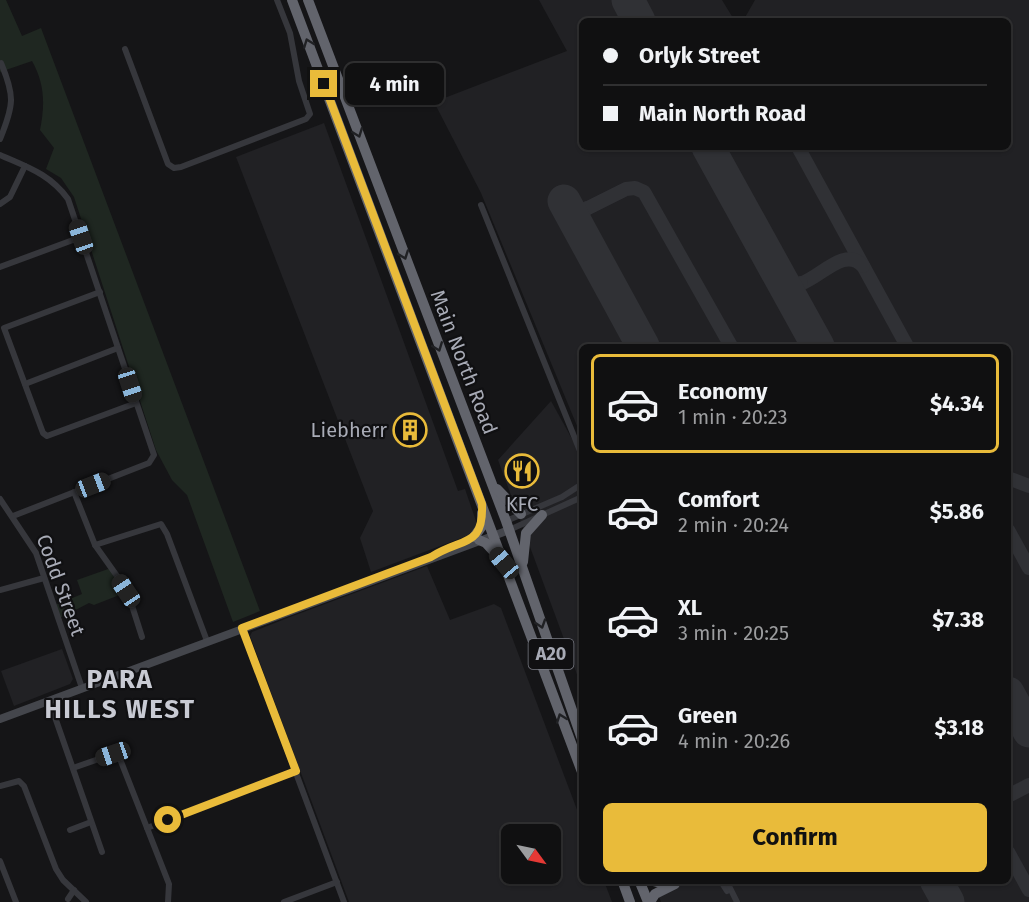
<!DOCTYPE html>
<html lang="en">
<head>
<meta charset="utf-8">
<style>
	body { margin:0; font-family:"Fira Sans",sans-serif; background:#19191a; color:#f1f3f6; height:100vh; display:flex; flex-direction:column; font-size:22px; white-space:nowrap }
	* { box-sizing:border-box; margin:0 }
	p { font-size:20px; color:#9c9d9f }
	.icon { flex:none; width:33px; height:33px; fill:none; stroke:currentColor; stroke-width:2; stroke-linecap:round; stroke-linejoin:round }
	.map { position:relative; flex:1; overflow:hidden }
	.panel { position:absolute; left:579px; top:344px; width:432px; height:540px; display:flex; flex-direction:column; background:#101011; border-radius:9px; box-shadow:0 2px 4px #0004,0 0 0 2px #303031 }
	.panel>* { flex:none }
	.hud { position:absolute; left:579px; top:18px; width:432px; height:132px; border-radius:9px; box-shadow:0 2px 4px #0004,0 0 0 2px #303031; display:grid; align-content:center; height:132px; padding:0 24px; background:#101011 }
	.needle { width:39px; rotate:123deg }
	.controls { position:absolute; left:501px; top:824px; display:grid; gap:12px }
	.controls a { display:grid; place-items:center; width:60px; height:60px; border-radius:9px; background:#101011; box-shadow:0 2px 4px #0004,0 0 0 2px #303031; font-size:30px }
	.end { position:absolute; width:27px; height:27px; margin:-14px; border:8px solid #e9bb3a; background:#111; box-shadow:0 0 0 3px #111 }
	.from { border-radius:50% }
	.bubble { position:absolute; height:42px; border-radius:9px; background:#101011; box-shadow:0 2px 4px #0004,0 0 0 2px #303031; font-size:20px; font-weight:700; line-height:42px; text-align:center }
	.car { position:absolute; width:18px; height:36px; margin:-18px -9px; border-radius:8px; box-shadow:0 0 4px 2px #0007; background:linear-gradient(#222 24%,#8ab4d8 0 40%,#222 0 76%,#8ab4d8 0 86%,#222 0) }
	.hud b { display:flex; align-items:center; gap:21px; height:57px; font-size:22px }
	.hud b+b { border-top:2px solid #303031 }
	.hud i { width:15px; height:15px; background:#f1f3f6 }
	ul { padding:10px 0 0; list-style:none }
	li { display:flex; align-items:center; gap:18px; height:99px; margin:0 12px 9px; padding:0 12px; border:3px solid transparent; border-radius:9px }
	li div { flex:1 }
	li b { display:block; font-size:22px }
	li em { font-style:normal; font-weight:700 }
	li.on { border-color:#e9bb3a }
	li>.icon { width:54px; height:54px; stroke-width:1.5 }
	.cta { display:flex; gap:12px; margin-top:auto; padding:12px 24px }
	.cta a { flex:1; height:69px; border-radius:9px; background:#e9bb3a; color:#111; font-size:24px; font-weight:700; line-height:69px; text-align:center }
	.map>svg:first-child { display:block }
	.built { fill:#212124; fill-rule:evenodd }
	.green { fill:#1f2721 }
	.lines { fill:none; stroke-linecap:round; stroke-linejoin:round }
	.taxiway { stroke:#303135; stroke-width:14 }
	.runway { stroke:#303135; stroke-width:33 }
	.street { stroke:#36373c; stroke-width:6 }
	.secondary { stroke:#44464c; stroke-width:8 }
	.highway { stroke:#62646c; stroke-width:10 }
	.oneway { stroke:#202124 }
	.route { stroke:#e9bb3a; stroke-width:8 }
	.labels { text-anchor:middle; stroke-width:4.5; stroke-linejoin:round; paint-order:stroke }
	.shield { fill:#101012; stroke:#7a7c85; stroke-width:1.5 }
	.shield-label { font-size:18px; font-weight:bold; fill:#a8abb6 }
	.street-label { font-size:20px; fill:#a8abb6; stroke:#101012 }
	.poi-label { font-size:20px; fill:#a8abb6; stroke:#101012; text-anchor:end }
	.district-label { font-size:26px; font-weight:bold; letter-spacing:1.5px; fill:#c8cad3; stroke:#101012 }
</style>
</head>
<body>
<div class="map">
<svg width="1029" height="902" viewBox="0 0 1029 902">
	<rect width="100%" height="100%" fill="#151517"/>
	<g class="built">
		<polygon points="539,0 722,0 733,18 741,21 582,21 582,147 1008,147 1008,21 743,21 755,0 1029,0 1029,902 661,902 653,881 1008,880 1008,346 582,346 582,438 481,193 434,102 567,51"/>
		<polygon points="324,123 458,491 465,489 477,524 472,534 371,572 360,538 373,511 236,157"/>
		<polygon points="551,401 582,457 582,688 498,460"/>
		<path d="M 427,566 L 450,620 L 494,604 L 501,608 L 582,823 L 582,880 L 604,881 L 612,902 L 349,902 L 250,636 L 252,632 L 290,617 ZM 512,834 L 550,834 L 550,873 L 512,873 Z"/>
		<polygon points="62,649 73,679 70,684 14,706 1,671"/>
	</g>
	<g class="green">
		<path d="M 0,0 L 6,0 L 22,36 L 41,28 L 260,611 L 233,622 L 187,495 L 172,480 L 156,450 L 74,197 L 61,178 L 46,169 L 54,148 L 40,130 C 45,105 45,84 32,61 L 0,72 Z"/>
		<polygon points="111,568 127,592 94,605 89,603 58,619 53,606 82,594 77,580"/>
	</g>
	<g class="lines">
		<g class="taxiway">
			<polyline points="628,0 640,21"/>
			<polyline points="798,147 907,346"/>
			<path d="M 587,208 C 570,223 587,242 595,258"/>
			<polyline points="572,216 626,189 635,188 644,192 731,346"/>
			<path d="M 756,234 C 763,245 776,277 786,283 C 810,295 840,241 863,266"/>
			<path d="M 801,283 C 784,299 809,330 818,346"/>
			<polyline points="1008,478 1029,486"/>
			<polyline points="1008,530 1029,568"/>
			<polyline points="1008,692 1018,709 1029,714"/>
			<polyline points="1024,723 1029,731"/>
			<polyline points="1008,796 1029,785"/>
			<polyline points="1008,852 1029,890"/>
		</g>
		<g class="runway">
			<polyline points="628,0 639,21"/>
			<polyline points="708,147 818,346"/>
			<polyline points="564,201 643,346"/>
			<polyline points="1008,693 1029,731"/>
			<polyline points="936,880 948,902"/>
		</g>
		<g class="street">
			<polyline points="125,49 168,164 174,168 181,167 306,119 310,114 299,81 290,33 277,0"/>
			<path d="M 0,139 C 14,105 15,96 1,63"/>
			<path d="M 0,155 C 27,167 50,174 68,199 L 154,455 L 149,463 L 13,516"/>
			<polyline points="0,204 10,197 25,166"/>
			<polyline points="481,205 582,456"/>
			<polyline points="0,267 81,237"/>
			<polyline points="100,292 4,328 43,433 47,436 136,403"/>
			<polyline points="25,384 118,348"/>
			<polyline points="580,453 582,467"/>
			<polyline points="74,492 95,545 127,590 142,637"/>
			<polyline points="0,499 36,553 82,688"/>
			<polyline points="506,521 562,497 582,484"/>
			<polyline points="509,530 582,497"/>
			<polyline points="95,545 161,524 167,534 207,641"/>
			<polyline points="0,590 44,578"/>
			<polyline points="242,628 344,902"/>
			<polyline points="49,700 102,852"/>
			<polyline points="73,768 113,754 120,759 169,884 168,902"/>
			<polyline points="0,786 19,781 24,786 56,869 63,880 86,902"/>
			<polyline points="147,828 295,771"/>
			<polyline points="70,830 91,822"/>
			<polyline points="0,861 16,902"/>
			<polyline points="720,880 727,891"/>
			<polyline points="726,880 737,902"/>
			<polyline points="675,884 686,880"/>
			<polyline points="68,899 74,890"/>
			<polyline points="284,902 337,882"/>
		</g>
		<polyline class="secondary" points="0,719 509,530"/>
		<g class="highway">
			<polyline points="292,0 582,772"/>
			<polyline points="308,0 506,521 582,739"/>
			<polyline points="497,489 521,514"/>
			<polyline points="474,537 482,526 482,513"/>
			<polyline points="479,540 486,543 498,556"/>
			<polyline points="523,562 526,533 542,515"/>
			<polyline points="622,880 630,902"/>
			<polyline points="639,880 648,902"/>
			<polyline points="649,880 669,885"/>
			<polyline points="650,902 655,894 675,884"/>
		</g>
	</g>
	<defs><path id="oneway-chevron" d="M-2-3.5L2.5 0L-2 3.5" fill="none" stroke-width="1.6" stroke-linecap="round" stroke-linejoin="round" transform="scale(1.5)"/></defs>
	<g class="oneway">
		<use href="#oneway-chevron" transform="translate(308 43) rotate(-111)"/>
		<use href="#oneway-chevron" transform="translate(358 133) rotate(69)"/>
		<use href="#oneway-chevron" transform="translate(404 255) rotate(70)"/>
		<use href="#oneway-chevron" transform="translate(438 347) rotate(69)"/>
		<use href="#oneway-chevron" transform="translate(541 624) rotate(72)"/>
		<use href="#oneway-chevron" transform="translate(561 718) rotate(-110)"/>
	</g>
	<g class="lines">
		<path class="route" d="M 168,820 L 296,771 L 242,628 L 431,557 C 462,537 484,548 482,504 L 324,84"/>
	</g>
	<defs>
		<symbol id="building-ring" viewBox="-11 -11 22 22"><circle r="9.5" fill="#101012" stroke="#e9bb3a" stroke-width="1.5"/><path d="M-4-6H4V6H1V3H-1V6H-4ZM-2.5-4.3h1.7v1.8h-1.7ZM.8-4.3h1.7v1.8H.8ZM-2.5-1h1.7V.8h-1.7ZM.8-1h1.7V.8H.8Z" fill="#e9bb3a"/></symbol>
		<symbol id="restaurant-ring" viewBox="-11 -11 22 22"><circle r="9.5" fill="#101012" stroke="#e9bb3a" stroke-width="1.5"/><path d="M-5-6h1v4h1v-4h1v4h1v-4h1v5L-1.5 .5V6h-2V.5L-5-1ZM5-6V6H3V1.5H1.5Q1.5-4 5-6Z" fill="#e9bb3a"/></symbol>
	</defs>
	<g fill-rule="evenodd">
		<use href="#building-ring" x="391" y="411" width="38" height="38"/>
		<use href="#restaurant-ring" x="503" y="452" width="38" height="38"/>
	</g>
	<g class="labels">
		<rect class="shield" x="528.5" y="639" width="45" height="30" rx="4.5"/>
		<g class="shield-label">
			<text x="551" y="660">A20</text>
		</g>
		<g class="street-label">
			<text transform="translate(464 362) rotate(69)" y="7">Main North Road</text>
			<text transform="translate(61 585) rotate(70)" y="7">Codd Street</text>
		</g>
		<g class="poi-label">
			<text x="387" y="437">Liebherr</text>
			<text x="522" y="511" text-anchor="middle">KFC</text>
		</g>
		<g class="district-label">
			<text x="120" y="688">PARA<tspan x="120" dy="30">HILLS WEST</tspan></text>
		</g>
	</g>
</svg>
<div class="controls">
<a><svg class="needle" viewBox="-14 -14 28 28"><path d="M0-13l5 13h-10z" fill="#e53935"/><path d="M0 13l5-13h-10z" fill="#9c9d9f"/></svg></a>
</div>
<i class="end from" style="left:168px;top:820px"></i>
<i class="end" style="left:324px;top:84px"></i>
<div class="bubble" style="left:345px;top:63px;width:99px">4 min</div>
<i class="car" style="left:81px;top:237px;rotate:341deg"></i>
<i class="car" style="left:130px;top:385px;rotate:162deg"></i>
<i class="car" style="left:93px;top:485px;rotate:69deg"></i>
<i class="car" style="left:504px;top:563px;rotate:320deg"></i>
<i class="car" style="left:126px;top:591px;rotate:326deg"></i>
<i class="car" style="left:113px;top:754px;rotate:251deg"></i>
<div class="hud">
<b><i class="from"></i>Orlyk Street</b>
<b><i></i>Main North Road</b>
</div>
<section class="panel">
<ul>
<li class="on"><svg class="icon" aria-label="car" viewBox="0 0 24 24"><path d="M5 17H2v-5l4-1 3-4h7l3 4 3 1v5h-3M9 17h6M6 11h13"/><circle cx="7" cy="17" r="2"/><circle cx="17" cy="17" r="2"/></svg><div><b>Economy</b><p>1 min · 20:23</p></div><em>$4.34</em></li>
<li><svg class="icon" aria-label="car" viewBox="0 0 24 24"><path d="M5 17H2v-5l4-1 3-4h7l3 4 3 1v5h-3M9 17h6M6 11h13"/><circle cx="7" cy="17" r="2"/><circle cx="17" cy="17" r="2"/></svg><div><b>Comfort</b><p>2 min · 20:24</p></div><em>$5.86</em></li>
<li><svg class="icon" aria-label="car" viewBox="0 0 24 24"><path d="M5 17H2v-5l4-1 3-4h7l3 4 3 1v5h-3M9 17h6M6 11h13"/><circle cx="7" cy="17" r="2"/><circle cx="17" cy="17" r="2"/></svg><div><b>XL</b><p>3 min · 20:25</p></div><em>$7.38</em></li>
<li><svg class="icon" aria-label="car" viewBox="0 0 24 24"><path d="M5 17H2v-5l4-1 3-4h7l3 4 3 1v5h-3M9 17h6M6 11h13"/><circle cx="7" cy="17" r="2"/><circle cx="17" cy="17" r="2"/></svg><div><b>Green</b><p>4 min · 20:26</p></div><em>$3.18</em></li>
</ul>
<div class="cta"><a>Confirm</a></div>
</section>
</div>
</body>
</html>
